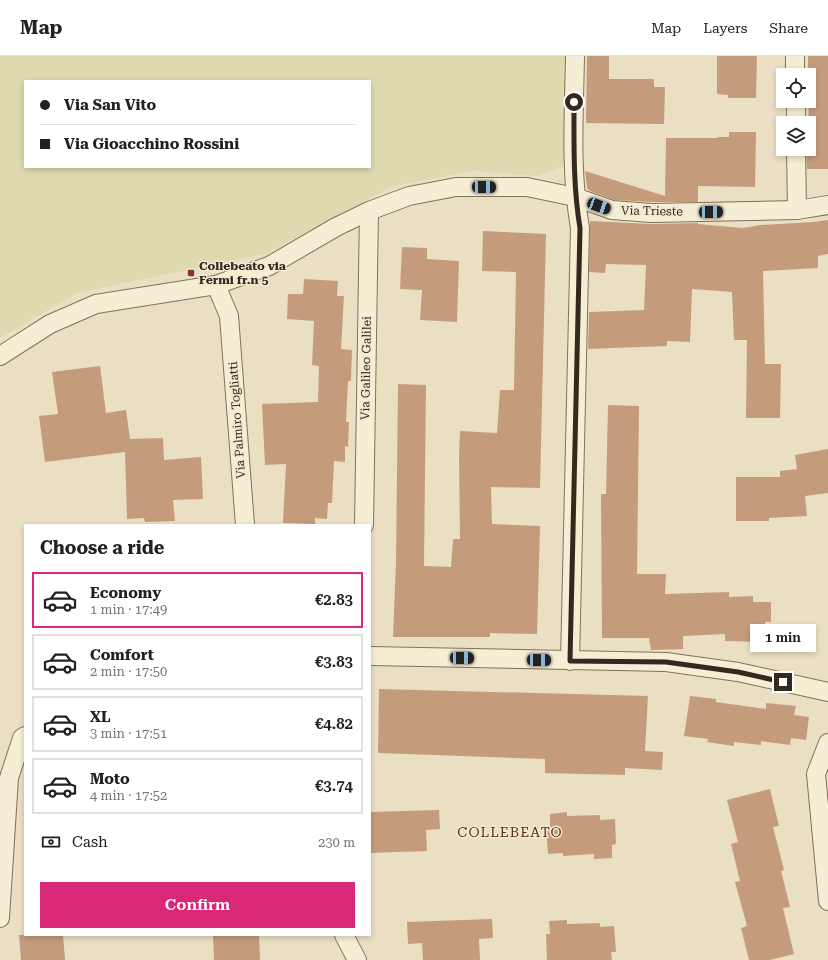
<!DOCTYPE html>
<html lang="en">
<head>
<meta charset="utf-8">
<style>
	body { margin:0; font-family:"Roboto Serif",serif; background:#f2f2f2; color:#202124; height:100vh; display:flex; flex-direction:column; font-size:15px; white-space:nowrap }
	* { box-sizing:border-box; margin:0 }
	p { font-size:13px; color:#757577 }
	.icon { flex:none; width:22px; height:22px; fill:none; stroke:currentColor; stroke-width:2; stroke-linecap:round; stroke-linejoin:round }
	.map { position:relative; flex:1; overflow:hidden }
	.details { position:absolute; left:24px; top:468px; width:347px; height:412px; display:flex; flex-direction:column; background:#fff; border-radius:0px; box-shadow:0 2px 6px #0003 }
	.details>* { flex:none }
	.hud { position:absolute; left:24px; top:24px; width:347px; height:88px; border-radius:0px; box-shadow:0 2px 6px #0003; display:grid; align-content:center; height:88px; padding:0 16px; background:#fff }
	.buttons { position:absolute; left:776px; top:12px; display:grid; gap:8px }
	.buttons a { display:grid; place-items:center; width:40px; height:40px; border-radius:0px; background:#fff; box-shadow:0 2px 6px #0003; font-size:20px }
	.end { position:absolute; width:18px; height:18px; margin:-9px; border:5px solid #33291e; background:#fff; box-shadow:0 0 0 2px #fff }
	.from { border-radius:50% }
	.bubble { position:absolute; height:28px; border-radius:0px; background:#fff; box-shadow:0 2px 6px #0003; font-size:13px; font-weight:600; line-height:28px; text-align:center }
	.car { position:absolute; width:12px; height:24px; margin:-12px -6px; border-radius:5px; box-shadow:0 0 3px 1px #0007; background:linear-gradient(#222 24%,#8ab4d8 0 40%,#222 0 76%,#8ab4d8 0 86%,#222 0) }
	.hud b { display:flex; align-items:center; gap:14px; height:38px; font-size:15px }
	.hud b+b { border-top:1px solid #e0e0e0 }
	.hud i { width:10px; height:10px; background:#202124 }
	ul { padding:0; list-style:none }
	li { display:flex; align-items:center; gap:12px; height:56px; margin:0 8px 6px; padding:0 8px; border:2px solid #e0e0e0; border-radius:0px }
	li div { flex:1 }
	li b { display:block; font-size:15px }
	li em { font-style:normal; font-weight:600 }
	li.current { border-color:#db2777 }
	li>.icon { width:36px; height:36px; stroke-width:1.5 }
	h2 { padding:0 16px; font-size:18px; line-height:48px }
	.pay { display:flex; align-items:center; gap:10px; height:44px; padding:0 16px; font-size:15px }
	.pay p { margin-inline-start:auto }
	.action { display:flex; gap:8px; margin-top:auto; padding:8px 16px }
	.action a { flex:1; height:46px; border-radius:0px; background:#db2777; color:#fff; font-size:16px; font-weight:600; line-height:46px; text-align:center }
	header { display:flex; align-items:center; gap:24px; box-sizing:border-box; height:56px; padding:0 20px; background:#fff; border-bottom:1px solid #e0e0e0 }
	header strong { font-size:19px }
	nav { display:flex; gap:22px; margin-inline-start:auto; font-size:14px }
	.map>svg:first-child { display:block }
	.farmland { fill:#dfd9b0; fill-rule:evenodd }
	.building { fill:#c59c7b }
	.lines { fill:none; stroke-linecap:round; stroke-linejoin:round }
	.minor-casing { stroke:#82715b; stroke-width:20 }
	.minor { stroke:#f6edd5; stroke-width:18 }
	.route { stroke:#33291e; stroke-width:5 }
	.poi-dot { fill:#8c3230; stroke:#f2e9d1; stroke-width:1.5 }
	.labels { text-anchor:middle; stroke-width:3; stroke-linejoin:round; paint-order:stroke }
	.street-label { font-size:12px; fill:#33291e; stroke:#f2e9d1 }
	.poi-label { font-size:12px; font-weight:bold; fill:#33291e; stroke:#f2e9d1; text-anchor:start }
	.quarter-label { font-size:14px; letter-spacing:1px; fill:#5c2f21; stroke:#f2e9d1 }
</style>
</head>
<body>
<header>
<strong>Map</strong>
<nav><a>Map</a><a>Layers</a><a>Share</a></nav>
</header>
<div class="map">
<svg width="828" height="904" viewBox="0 0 828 904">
	<rect width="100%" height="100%" fill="#eadfc2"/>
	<path class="farmland" d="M 0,0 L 575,0 L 568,107 L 557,113 L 537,120 L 472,115 L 394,130 L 265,198 L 77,237 L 0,282 ZM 25,25 L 370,25 L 370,111 L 25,111 Z"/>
	<g class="building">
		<polygon points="587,0 609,0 609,23 654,23 654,31 665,31 664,68 586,67"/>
		<polygon points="717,0 757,0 756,42 728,42 728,39 717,38"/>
		<polygon points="808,0 828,0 828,113 807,113 806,93 809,93"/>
		<polygon points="729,76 756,76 755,131 698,130 698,146 651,146 614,144 590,135 587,132 585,115 665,140 666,82 718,82 718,81 729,81"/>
		<polygon points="828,164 828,198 818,200 818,212 763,215 765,308 781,308 780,362 746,362 747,284 734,284 732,236 692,233 690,286 667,285 667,290 588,293 589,256 644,254 646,209 606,208 605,217 589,216 590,165 651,168 698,167 698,168 742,172 761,169 813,166"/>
		<polygon points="483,175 546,178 540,432 491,431 492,468 540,470 537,578 490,577 490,581 393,581 396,506 398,328 426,329 424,510 451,511 453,483 460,483 459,399 460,375 497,377 500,334 514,334 516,216 482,215"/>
		<polygon points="402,191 427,192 427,203 459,205 457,266 420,264 422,234 400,233"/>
		<polygon points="304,223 338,225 337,240 344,240 341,293 352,294 351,325 348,325 346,366 349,366 348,391 345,390 345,406 334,405 332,447 328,447 327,463 315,462 315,468 283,467 286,408 265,409 262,348 318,346 319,310 312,309 314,265 287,263 288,238 303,238"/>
		<polygon points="100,310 106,357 126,354 130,383 163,382 164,404 201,401 203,443 173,444 175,465 145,466 144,462 127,463 125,396 45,406 39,360 58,358 52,316"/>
		<polygon points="608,349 639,350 637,518 666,518 665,538 729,536 729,541 753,540 753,546 771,546 771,566 765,566 765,586 725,585 725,578 683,580 683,593 651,594 649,582 602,582 601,438 606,438"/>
		<polygon points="828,393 828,437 805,440 807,460 769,462 769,465 736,465 736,421 780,421 780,415 797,413 795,399"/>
		<polygon points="379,633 648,640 645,695 663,696 662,714 625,712 625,719 545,717 545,703 378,697"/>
		<polygon points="690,640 716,643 716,646 766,653 766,647 796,650 794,659 809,661 806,684 791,682 790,689 761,685 761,689 734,686 734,690 707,686 708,683 684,680"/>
		<polygon points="770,733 779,770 773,771 784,814 781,815 790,851 783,852 794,898 770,904 749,904 741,872 747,870 735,826 740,825 731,788 738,786 727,744"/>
		<polygon points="439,754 440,773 426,774 427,795 370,797 370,756"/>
		<polygon points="567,756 567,760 600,759 600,764 615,763 616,788 612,789 612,802 594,803 594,798 563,800 563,797 548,798 546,770 550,770 550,758"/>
		<polygon points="492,863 493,882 479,883 480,904 423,904 422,887 408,888 407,866"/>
		<polygon points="567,864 567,868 600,867 600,871 614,870 616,896 611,896 612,904 547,904 546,878 550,878 549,865"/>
		<polygon points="19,879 63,879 65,904 21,904"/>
		<polygon points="213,879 259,879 260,904 214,904"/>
	</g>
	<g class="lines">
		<defs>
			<g id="minor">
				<polyline points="795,0 795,19"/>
				<polyline points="796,45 796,67"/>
				<polyline points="796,93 797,154"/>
				<polyline points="216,229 229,260 245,469"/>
				<polyline points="0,300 50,268 96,248 216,229 269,210 336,171 369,155 409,140 456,131 527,131 575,141 612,154 651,157 797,154 828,149"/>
				<polyline points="364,469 369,155"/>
				<polyline points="370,600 666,606 738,616 828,636"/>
				<path d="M 570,605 L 580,172 C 570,115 574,58 575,0"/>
				<polyline points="828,687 816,718 828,845"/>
				<polyline points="0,862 9,722 22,682 25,680"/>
				<polyline points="344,879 357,904"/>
			</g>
		</defs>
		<use href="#minor" class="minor-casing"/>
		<use href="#minor" class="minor"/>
	</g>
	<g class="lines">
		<path class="route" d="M 574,46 C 574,89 573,130 580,172 L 570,605 L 666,606 L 738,616 L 783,626"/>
	</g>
	<rect class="poi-dot" x="187" y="213" width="8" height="8" rx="2"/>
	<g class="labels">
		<g class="street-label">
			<text transform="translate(652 155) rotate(1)" y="4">Via Trieste</text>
			<text transform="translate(366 312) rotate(-89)" y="4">Via Galileo Galilei</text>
			<text transform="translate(237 364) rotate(-94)" y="4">Via Palmiro Togliatti</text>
		</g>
		<g class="poi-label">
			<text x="199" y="214">Collebeato via<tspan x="199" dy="14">Fermi fr.n 5</tspan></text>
		</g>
		<g class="quarter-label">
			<text x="510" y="781">COLLEBEATO</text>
		</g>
	</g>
</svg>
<div class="buttons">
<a><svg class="icon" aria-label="locate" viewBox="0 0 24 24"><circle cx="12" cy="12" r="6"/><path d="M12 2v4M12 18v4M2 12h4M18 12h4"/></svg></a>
<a><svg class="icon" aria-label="layers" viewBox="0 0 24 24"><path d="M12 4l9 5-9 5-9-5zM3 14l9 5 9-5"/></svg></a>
</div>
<i class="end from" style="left:574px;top:46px"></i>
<i class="end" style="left:783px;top:626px"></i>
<div class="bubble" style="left:750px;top:568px;width:66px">1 min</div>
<i class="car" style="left:484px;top:131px;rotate:91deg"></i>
<i class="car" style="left:599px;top:150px;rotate:110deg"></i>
<i class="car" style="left:711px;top:156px;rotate:89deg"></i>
<i class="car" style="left:462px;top:602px;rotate:91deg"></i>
<i class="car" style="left:539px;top:604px;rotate:91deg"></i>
<div class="hud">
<b><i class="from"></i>Via San Vito</b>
<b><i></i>Via Gioacchino Rossini</b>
</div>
<section class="details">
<h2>Choose a ride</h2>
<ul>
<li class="current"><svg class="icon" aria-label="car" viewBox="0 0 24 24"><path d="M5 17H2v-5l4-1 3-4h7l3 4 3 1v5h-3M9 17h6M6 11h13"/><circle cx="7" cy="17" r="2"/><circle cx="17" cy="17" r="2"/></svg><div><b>Economy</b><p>1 min · 17:49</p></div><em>€2.83</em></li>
<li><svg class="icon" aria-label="car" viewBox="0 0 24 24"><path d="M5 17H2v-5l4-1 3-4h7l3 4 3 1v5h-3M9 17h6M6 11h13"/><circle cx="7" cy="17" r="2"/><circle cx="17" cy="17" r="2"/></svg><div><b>Comfort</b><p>2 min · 17:50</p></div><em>€3.83</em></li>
<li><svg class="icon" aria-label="car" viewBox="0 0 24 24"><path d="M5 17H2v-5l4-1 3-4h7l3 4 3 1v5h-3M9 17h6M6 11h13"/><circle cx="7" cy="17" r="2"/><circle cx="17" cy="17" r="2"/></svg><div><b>XL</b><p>3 min · 17:51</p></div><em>€4.82</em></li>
<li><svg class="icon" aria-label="car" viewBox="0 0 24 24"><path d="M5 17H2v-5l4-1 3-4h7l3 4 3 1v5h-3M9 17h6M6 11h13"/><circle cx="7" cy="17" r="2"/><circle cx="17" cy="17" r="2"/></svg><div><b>Moto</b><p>4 min · 17:52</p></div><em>€3.74</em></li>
</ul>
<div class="pay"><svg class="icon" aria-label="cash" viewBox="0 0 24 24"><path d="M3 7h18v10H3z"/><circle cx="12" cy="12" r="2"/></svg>Cash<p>230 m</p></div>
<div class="action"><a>Confirm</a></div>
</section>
</div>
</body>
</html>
